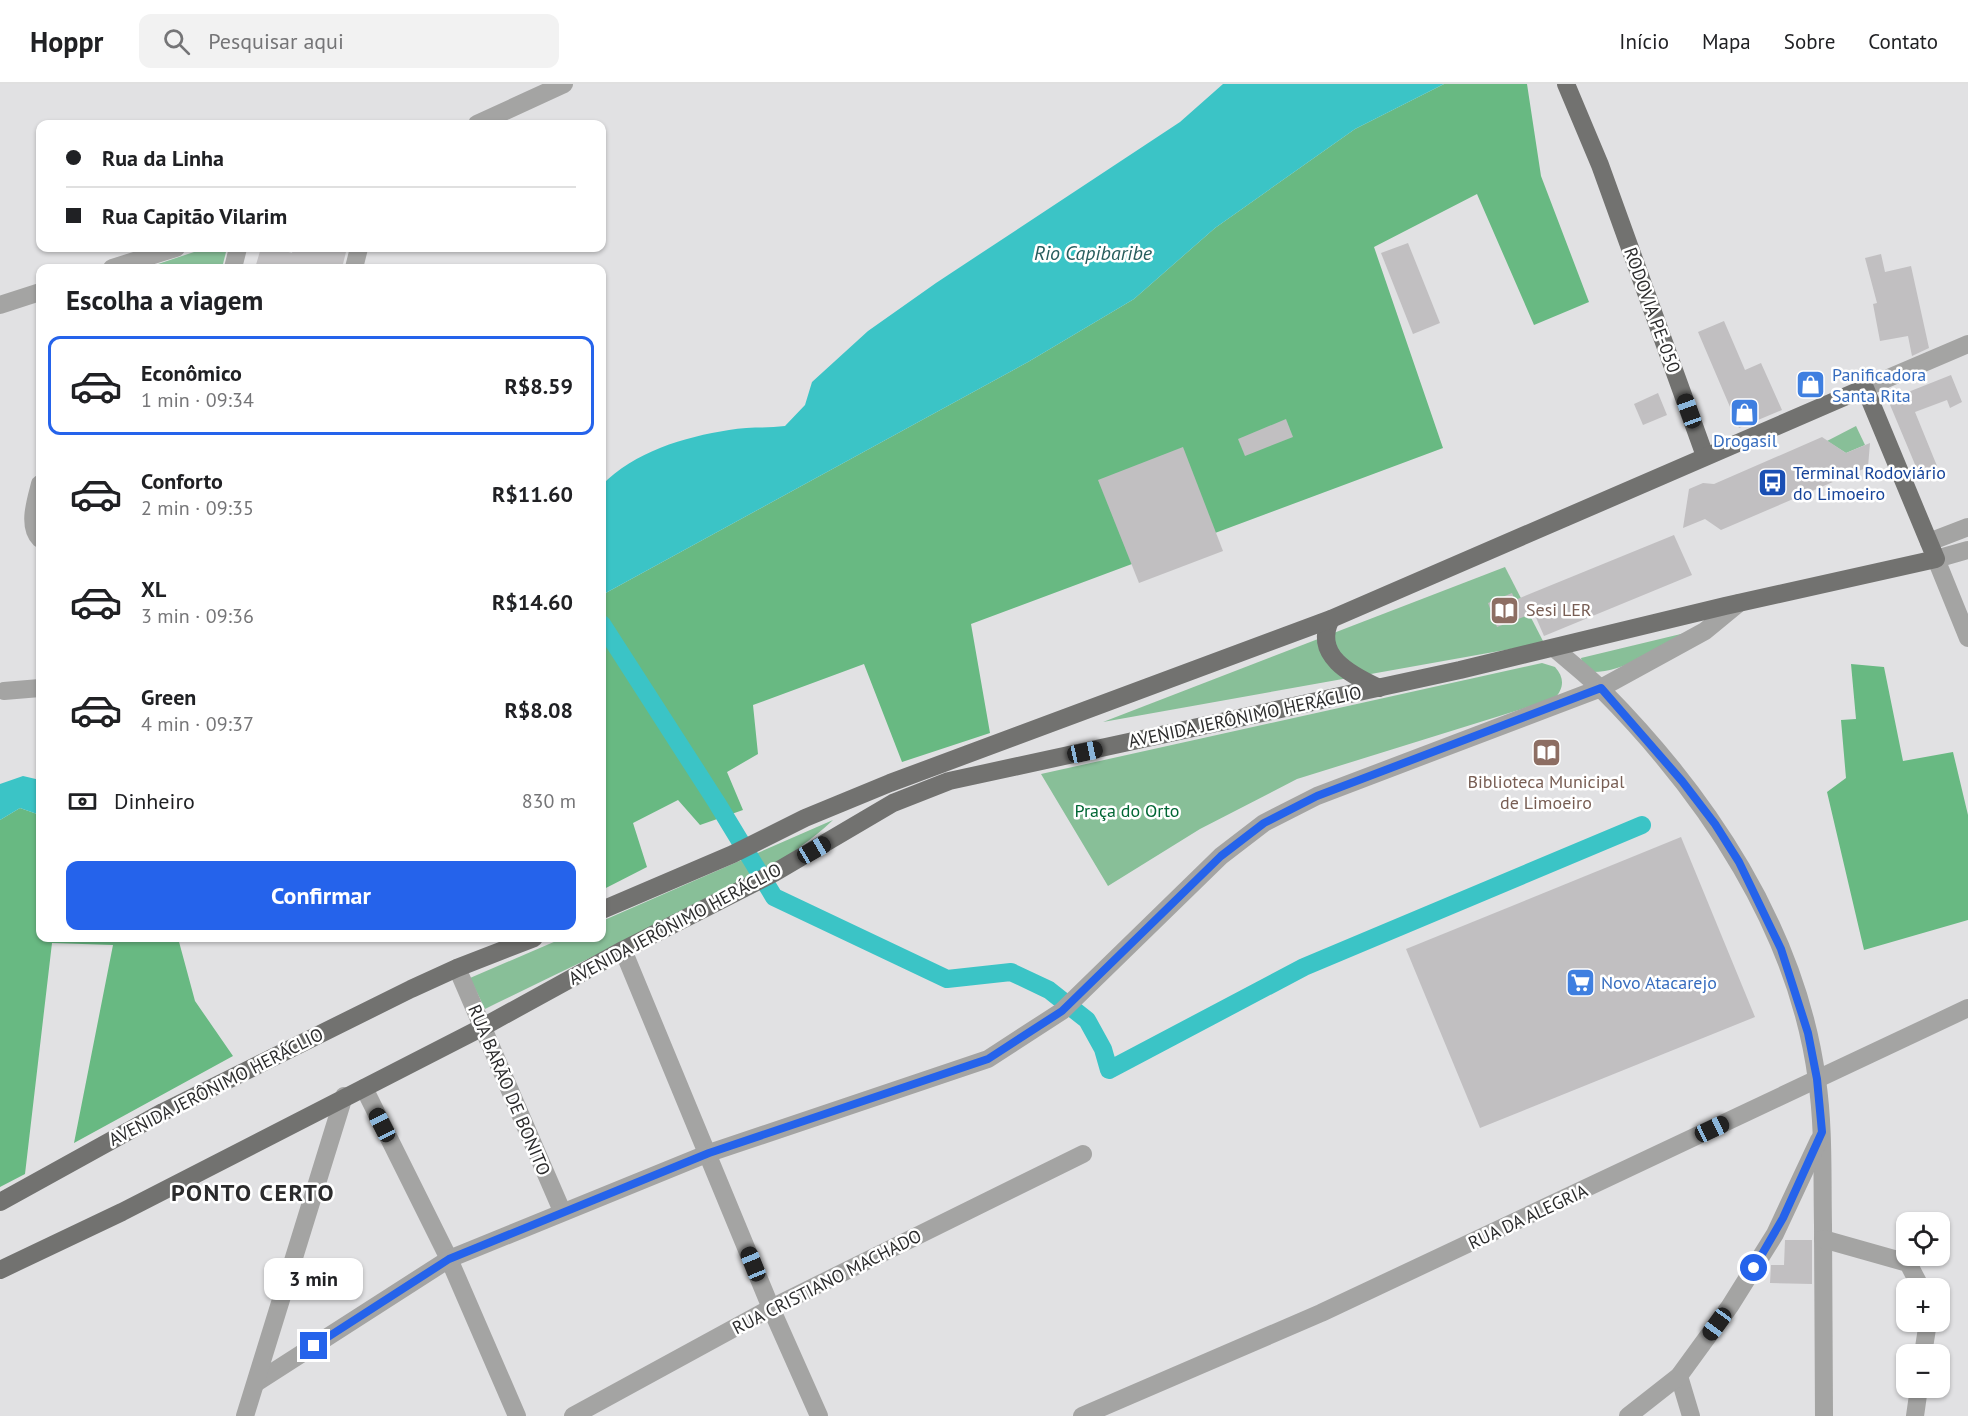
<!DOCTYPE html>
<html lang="pt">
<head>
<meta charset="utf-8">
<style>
	body { margin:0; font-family:"PT Sans",sans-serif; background:#f2f2f2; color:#202124; height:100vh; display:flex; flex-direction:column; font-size:22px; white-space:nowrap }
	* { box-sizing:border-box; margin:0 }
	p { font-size:20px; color:#757577 }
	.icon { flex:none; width:33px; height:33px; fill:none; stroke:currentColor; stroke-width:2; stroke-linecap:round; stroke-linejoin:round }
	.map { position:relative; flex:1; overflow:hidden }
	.side { position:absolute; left:36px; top:180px; width:570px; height:678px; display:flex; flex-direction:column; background:#fff; border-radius:12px; box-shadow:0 2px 4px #0004 }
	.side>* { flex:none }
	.hud { position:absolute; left:36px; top:36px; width:570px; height:132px; border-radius:12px; box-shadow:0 2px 4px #0004; display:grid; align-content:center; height:132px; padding:0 30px; background:#fff }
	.buttons { position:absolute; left:1896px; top:1128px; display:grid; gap:12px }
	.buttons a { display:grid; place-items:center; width:54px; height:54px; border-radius:12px; background:#fff; box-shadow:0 2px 4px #0004; font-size:30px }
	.end { position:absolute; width:27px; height:27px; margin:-14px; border:8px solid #2563eb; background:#fff; box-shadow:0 0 0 3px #fff }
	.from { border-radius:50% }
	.bubble { position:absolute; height:42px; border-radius:12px; background:#fff; box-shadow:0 2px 4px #0004; font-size:20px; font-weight:700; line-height:42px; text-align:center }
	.car { position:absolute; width:18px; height:36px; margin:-18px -9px; border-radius:8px; box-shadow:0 0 4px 2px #0007; background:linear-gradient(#222 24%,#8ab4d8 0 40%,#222 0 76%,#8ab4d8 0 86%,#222 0) }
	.hud b { display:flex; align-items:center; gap:21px; height:57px; font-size:22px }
	.hud b+b { border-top:2px solid #e0e0e0 }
	.hud i { width:15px; height:15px; background:#202124 }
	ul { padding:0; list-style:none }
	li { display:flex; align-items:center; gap:18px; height:99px; margin:0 12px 9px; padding:0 18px; border:3px solid transparent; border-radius:12px }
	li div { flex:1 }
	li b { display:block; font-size:22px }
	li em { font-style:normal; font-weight:700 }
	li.selected { border-color:#2563eb }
	li>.icon { width:54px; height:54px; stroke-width:1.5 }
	h2 { padding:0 30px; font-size:27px; line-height:72px }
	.pay { display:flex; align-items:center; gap:15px; height:66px; padding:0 30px; font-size:22px }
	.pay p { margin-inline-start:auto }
	.primary-button { display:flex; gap:12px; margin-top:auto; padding:12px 30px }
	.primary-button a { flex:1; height:69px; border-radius:12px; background:#2563eb; color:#fff; font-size:24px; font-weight:700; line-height:69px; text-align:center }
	header { display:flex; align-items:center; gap:36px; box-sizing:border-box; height:84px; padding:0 30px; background:#fff; border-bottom:2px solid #e0e0e0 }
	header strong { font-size:28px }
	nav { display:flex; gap:33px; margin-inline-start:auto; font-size:21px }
	.search { width:420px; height:54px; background:#f2f2f2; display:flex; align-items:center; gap:15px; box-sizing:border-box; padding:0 21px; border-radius:12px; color:#757577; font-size:22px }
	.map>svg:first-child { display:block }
	.green { fill:#88bf98 }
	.forest { fill:#68b982 }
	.water { fill:#3bc4c6 }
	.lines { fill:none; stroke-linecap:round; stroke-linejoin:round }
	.canal { stroke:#3bc4c6; stroke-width:18 }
	.building { fill:#c1bfc1 }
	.minor { stroke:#a4a4a3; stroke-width:18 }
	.major { stroke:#727270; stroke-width:18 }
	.route { stroke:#2563eb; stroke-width:8 }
	.labels { text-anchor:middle; stroke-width:5; stroke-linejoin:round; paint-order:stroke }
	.street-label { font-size:18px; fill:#2b2b2c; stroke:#fff }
	.shop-label { font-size:18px; fill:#366cbe; stroke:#fff; text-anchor:start }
	.transit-label { font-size:18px; fill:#164399; stroke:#fff; text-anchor:start }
	.education-label { font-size:18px; fill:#785e54; stroke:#fff; text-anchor:start }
	.park-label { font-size:18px; fill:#006634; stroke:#fff }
	.water-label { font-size:20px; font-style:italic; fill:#275d5e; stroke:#fff }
	.district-label { font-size:24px; font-weight:bold; letter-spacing:1.5px; fill:#2b2b2c; stroke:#fff }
</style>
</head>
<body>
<header>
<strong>Hoppr</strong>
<div class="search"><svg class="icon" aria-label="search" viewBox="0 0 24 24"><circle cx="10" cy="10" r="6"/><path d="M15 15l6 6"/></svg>Pesquisar aqui</div>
<nav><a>Início</a><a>Mapa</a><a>Sobre</a><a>Contato</a></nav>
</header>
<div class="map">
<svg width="1968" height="1332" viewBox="0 0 1968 1332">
	<rect width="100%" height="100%" fill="#e1e1e3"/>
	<g class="green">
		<polygon points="206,164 227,164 222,184 146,184"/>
		<polygon points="1856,342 1865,361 1846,369 1827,357"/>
		<polygon points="1505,483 1544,559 1103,638"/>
		<path d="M 1685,549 C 1657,564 1623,590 1589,588 L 1583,582 L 1581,574 Z"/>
		<path d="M 1542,579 L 1555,583 C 1565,594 1564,605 1554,615 L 1297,695 L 1200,745 L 1108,802 L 1041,690 Z"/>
		<path d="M 833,736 C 784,782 721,810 661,839 C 603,868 544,896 485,925 L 470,894 L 563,854 L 602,854 L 602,837 Z"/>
	</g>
	<g class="forest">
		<polygon points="1444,0 1527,0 1541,92 1589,218 1534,241 1477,110 1374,163 1443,364 971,540 990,649 902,678 864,580 753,621 758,670 727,688 743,726 700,741 678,716 633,739 647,783 602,806 602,511 1028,278 1134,215 1215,144 1355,45"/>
		<polygon points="1851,580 1884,583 1903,677 1953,668 1968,731 1968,836 1864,866 1827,708 1846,694 1841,636 1856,635"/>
		<polygon points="20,724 40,731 40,854 178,854 195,917 233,972 74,1059 113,861 52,859 25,1090 0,1103 0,736"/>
	</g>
	<g class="water">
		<path d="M 1223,0 L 1444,0 L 1355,45 L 1215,144 L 1134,215 L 1028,278 L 602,511 L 602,401 C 634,368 684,353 729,346 C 747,343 767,344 785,342 L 805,321 L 812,298 L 868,247 L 936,199 L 1180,38 Z"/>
		<polygon points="23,692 40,696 40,731 20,724 0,736 0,700"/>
	</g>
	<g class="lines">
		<polyline class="canal" points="602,540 717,719 774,813 947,895 1011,888 1049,906 1087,936 1103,965 1109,986 1304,883 1642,741"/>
	</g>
	<g class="building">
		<polygon points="1408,159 1440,239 1413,250 1381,169"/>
		<polygon points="261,164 274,164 292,169 293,164 347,164 342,184 255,184"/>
		<polygon points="1881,170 1885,188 1911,182 1929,264 1912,272 1908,252 1880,257 1873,220 1877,219 1865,174"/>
		<polygon points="1724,237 1745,286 1761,279 1782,326 1739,344 1698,248"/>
		<polygon points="1951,291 1962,318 1950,324 1947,316 1915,328 1937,382 1919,390 1888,316"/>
		<polygon points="1658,309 1667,331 1643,341 1634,320"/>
		<polygon points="1286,335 1293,353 1245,372 1238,355"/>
		<polygon points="1822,353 1846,369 1870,359 1868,383 1721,446 1705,435 1683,444 1689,405 1703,399 1714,400"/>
		<polygon points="1183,363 1223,467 1139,499 1098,396"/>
		<polygon points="1674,451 1692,491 1544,552 1534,529 1497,543 1488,519 1512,509 1515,516"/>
		<polygon points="1681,753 1755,933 1480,1044 1406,865"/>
		<polygon points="1785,1156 1812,1156 1812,1200 1770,1199 1771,1181 1784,1181"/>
	</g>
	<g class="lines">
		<g class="minor">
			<polyline points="477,40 564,0"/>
			<polyline points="112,184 176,164"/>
			<polyline points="233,184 238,164"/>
			<polyline points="354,184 359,164"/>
			<polyline points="0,221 40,208"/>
			<polyline points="1865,304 1968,260"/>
			<path d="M 40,400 C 36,416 27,442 40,455"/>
			<polyline points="1929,458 1968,443"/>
			<polyline points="1968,466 1936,475 1968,554"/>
			<path d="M 1554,564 C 1570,578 1587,591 1602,606 C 1707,712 1797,845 1817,996 C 1824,1044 1822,1093 1823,1141 C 1823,1205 1824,1268 1824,1332"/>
			<polyline points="4,607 40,604"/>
			<polyline points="623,866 771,1224 819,1332"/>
			<polyline points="457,884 562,1127"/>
			<polyline points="364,1004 449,1175 517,1332"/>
			<polyline points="1823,1155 1908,1179 1921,1204"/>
			<polyline points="1923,1270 1928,1238"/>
			<polyline points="1679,1292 1691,1332"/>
			<polyline points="256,1299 449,1175 709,1069 988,975 1062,927 1221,772 1264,739 1317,712 1601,604 1705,547 1739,519"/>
			<polyline points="245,1332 344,1012"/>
			<polyline points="573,1332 771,1224 1083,1070"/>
			<polyline points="1082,1332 1321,1229 1968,924"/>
			<polyline points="1628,1332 1679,1292 1730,1222 1775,1150 1819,1056"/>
			<polyline points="1915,1332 1919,1304"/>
		</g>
		<g class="major">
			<polyline points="1566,0 1600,81 1705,372"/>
			<path d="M 1331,535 C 1312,571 1351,591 1379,604"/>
			<polyline points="0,1118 163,1028 411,905 457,884 534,854"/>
			<polyline points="0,1186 122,1128 481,944 623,866 774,789 893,719 949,697 1460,586 1725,522 1936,475 1865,304 1331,535 890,699 805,734 733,770 602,826"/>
		</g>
	</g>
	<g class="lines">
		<polyline class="route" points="314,1262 449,1175 709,1069 988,975 1062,927 1221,772 1264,739 1317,712 1601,604 1682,697 1715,740 1739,778 1781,865 1808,949 1817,995 1822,1048 1783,1134 1754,1184"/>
	</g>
	<defs>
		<symbol id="shop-square" viewBox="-11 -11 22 22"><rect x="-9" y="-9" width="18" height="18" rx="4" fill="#3f7fe0" stroke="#fff"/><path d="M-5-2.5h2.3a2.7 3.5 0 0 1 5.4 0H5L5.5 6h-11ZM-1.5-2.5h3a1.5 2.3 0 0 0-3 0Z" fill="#fff"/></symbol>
		<symbol id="bus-square" viewBox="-11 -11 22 22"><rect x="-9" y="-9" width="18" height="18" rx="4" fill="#1a4fb4" stroke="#fff"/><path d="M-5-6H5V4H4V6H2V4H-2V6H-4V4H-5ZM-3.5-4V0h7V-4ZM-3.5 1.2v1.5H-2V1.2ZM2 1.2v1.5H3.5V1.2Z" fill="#fff"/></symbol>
		<symbol id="library-square" viewBox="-11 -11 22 22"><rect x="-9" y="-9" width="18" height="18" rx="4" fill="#8d6e63" stroke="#fff"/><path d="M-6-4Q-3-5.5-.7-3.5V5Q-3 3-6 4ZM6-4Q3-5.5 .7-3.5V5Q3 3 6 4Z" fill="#fff"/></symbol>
		<symbol id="supermarket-square" viewBox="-11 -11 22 22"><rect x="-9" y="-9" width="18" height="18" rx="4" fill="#3f7fe0" stroke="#fff"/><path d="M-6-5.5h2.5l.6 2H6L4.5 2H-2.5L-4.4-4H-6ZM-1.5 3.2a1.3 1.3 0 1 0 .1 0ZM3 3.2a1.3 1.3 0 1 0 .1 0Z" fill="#fff"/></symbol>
	</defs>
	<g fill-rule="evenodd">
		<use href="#shop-square" x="1794" y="284" width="33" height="33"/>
		<use href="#shop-square" x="1728" y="312" width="33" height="33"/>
		<use href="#bus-square" x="1756" y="382" width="33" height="33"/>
		<use href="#library-square" x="1488" y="510" width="33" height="33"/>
		<use href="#library-square" x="1530" y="652" width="33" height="33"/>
		<use href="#supermarket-square" x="1564" y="882" width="33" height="33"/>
	</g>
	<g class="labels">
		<g class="street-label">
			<text transform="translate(1652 226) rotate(70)" y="6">RODOVIA PE-050</text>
			<text transform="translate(1245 633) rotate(-12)" y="6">AVENIDA JERÔNIMO HERÁCLIO</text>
			<text transform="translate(675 840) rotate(-28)" y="6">AVENIDA JERÔNIMO HERÁCLIO</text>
			<text transform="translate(216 1003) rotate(-27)" y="6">AVENIDA JERÔNIMO HERÁCLIO</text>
			<text transform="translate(509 1006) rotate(67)" y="6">RUA BARÃO DE BONITO</text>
			<text transform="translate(1528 1133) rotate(-25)" y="6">RUA DA ALEGRIA</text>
			<text transform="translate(827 1198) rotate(-27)" y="6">RUA CRISTIANO MACHADO</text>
		</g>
		<g class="shop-label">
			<text x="1832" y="297">Panificadora<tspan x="1832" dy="21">Santa Rita</tspan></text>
			<text x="1745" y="363" text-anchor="middle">Drogasil</text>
			<text x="1601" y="905">Novo Atacarejo</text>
		</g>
		<g class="transit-label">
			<text x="1793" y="395">Terminal Rodoviário<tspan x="1793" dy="21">do Limoeiro</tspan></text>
		</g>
		<g class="education-label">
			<text x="1526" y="532">Sesi LER</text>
			<text x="1546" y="704" text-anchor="middle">Biblioteca Municipal<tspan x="1546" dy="21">de Limoeiro</tspan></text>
		</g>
		<g class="park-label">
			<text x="1127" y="733">Praça do Orto</text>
		</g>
		<g class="water-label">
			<text x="1093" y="176">Rio Capibaribe</text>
		</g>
		<g class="district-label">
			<text x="253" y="1117">PONTO CERTO</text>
		</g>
	</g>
</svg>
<div class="buttons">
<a><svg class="icon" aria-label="locate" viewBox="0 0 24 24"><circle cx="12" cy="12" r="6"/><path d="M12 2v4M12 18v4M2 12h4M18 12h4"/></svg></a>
<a>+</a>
<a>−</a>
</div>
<i class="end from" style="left:1754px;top:1184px"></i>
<i class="end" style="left:314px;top:1262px"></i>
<div class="bubble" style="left:264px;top:1174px;width:99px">3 min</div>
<i class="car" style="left:1689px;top:327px;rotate:340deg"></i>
<i class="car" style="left:1085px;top:668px;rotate:78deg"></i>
<i class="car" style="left:814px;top:766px;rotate:60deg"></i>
<i class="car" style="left:382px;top:1041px;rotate:333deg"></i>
<i class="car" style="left:1712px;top:1045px;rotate:65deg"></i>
<i class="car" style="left:753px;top:1180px;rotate:338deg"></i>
<i class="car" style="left:1717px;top:1240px;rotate:216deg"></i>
<div class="hud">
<b><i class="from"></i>Rua da Linha</b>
<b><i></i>Rua Capitão Vilarim</b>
</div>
<section class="side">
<h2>Escolha a viagem</h2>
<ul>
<li class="selected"><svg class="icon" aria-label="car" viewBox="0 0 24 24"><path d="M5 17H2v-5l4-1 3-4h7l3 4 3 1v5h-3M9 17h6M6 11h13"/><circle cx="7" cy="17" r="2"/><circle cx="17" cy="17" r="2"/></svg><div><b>Econômico</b><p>1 min · 09:34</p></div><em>R$8.59</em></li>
<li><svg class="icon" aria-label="car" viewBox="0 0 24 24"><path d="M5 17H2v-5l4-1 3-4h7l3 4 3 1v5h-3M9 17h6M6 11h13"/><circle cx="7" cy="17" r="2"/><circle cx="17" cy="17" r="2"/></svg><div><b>Conforto</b><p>2 min · 09:35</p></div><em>R$11.60</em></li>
<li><svg class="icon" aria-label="car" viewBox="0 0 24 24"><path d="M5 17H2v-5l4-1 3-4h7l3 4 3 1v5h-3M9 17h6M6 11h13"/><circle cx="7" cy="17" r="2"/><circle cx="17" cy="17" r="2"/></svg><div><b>XL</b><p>3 min · 09:36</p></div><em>R$14.60</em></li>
<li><svg class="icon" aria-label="car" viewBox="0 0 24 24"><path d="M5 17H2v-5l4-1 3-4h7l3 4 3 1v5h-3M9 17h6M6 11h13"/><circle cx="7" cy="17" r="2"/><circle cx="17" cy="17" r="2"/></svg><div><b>Green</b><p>4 min · 09:37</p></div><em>R$8.08</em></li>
</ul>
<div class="pay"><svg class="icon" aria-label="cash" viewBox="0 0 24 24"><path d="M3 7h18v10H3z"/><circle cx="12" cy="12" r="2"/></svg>Dinheiro<p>830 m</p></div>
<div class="primary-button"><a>Confirmar</a></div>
</section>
</div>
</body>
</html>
